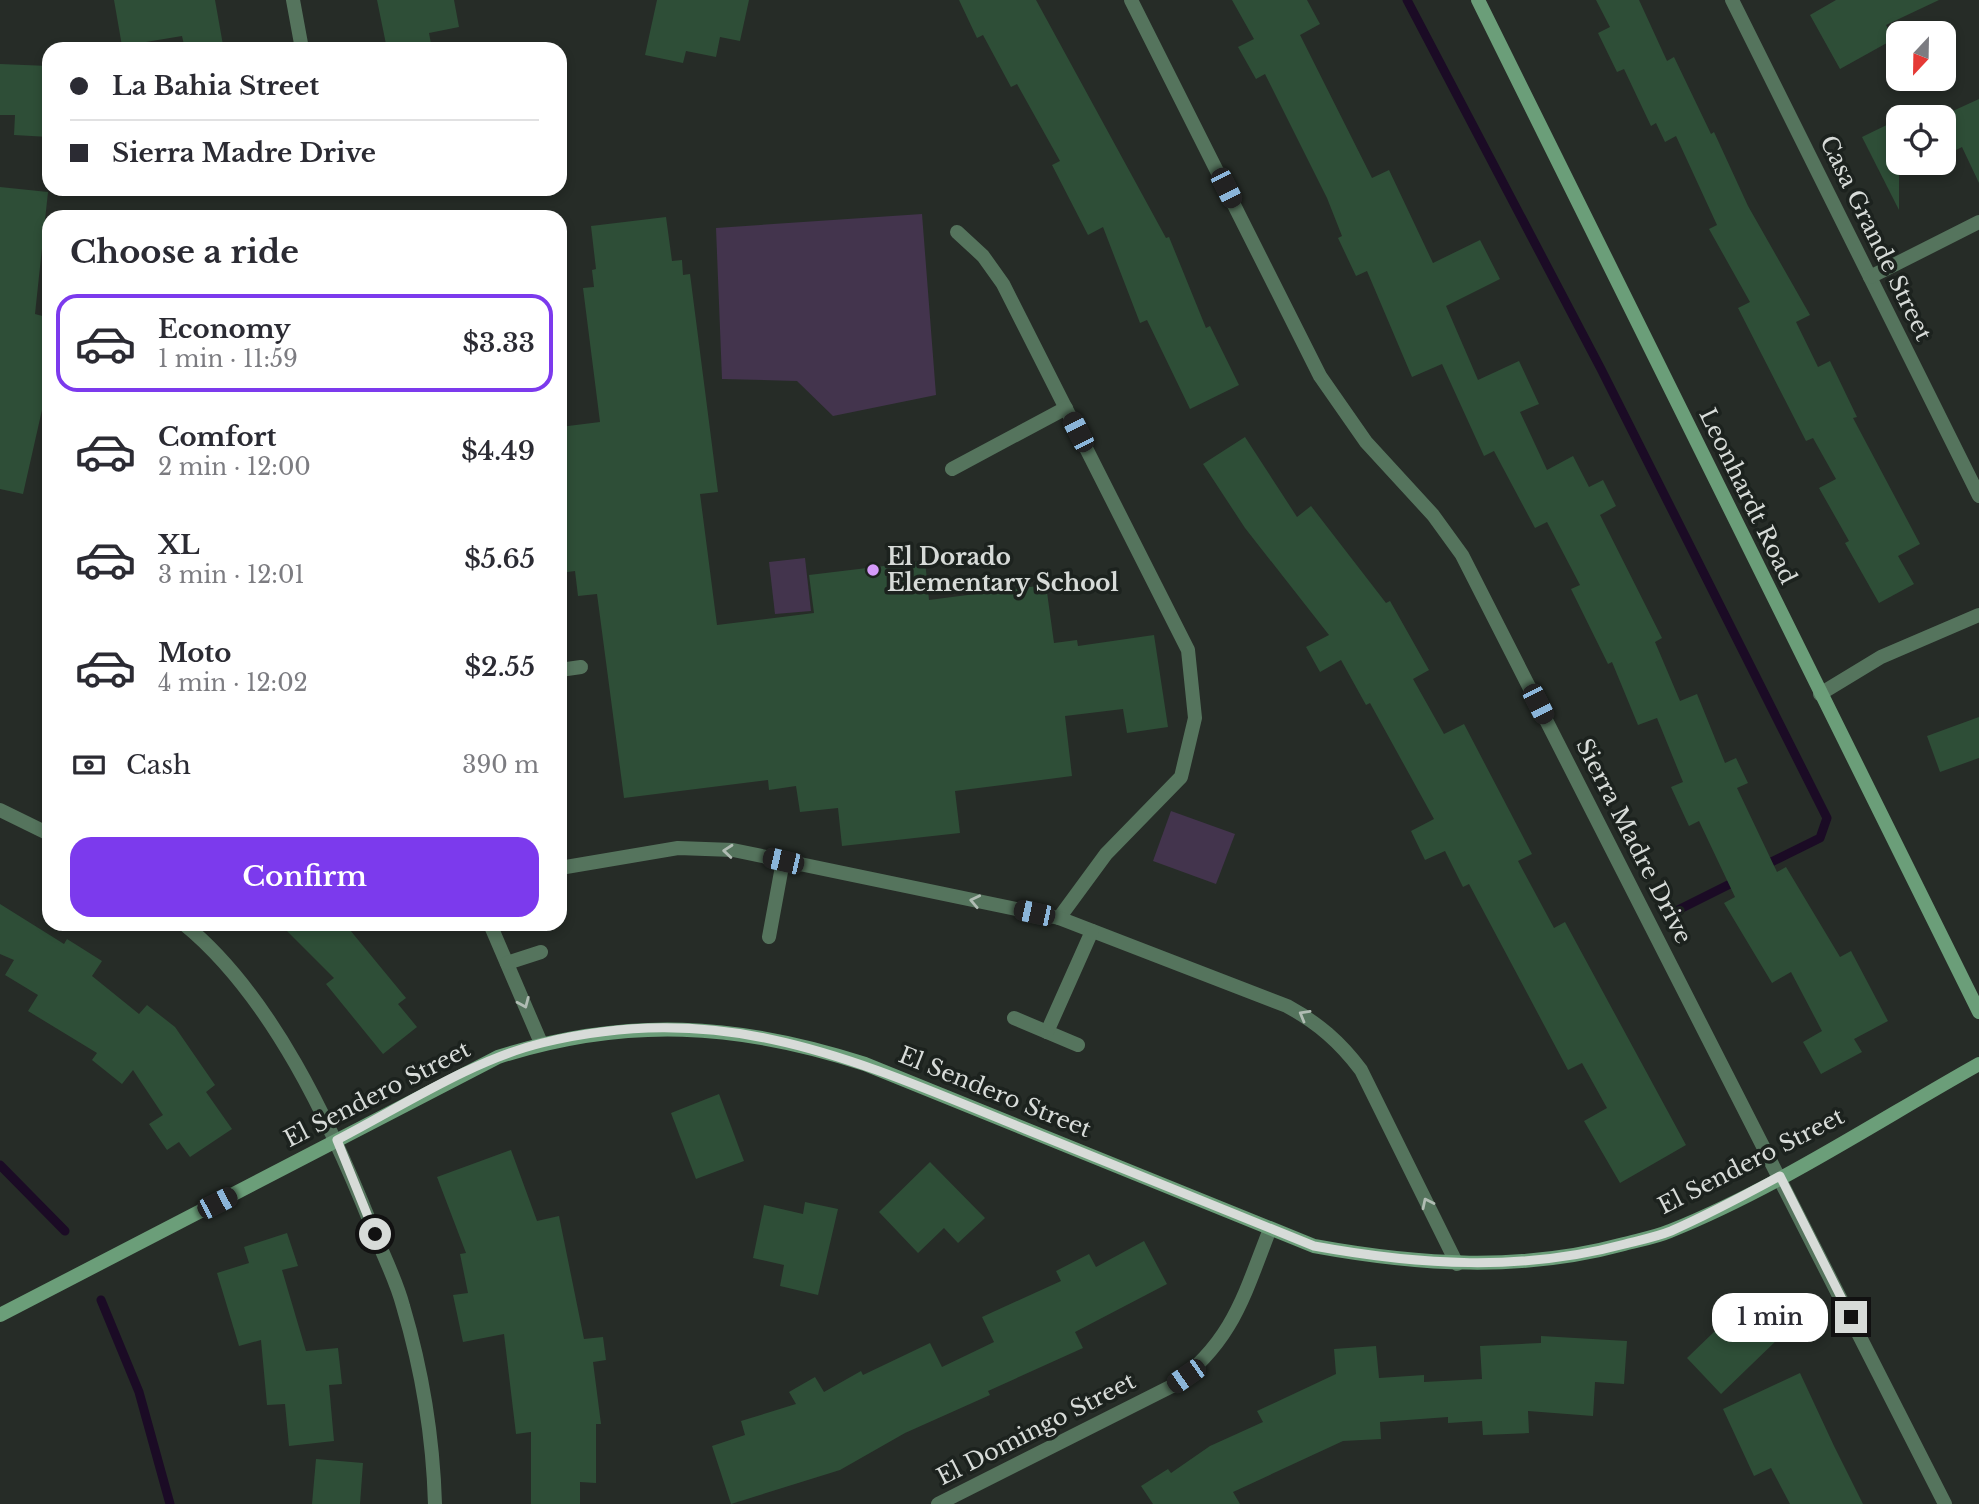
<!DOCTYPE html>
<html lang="en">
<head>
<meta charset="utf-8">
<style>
	body { margin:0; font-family:"Libre Baskerville",serif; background:#f2f2f3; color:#2b2b33; height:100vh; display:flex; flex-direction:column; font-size:26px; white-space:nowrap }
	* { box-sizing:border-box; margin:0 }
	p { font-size:23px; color:#7c7c81 }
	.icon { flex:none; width:38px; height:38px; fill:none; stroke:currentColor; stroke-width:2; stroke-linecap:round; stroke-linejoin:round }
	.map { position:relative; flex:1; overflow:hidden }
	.side { position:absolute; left:42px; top:210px; width:525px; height:721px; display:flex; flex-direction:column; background:#fff; border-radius:21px; box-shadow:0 4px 10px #0003 }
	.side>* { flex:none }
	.banner { position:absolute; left:42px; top:42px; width:525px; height:154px; border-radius:21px; box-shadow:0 4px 10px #0003; display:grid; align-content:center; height:154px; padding:0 28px; background:#fff }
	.needle { width:46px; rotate:202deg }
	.fabs { position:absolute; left:1886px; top:21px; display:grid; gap:14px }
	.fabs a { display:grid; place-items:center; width:70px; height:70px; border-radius:14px; background:#fff; box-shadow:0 4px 10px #0003; font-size:35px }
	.end { position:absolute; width:32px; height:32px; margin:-16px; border:9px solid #d7dbd8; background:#111; box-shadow:0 0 0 4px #111 }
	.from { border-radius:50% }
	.bubble { position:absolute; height:49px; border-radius:21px; background:#fff; box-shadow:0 4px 10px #0003; font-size:23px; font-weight:600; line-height:49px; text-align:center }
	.car { position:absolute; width:21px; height:42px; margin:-21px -10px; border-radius:9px; box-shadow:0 0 5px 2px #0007; background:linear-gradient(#222 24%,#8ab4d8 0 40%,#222 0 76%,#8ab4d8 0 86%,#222 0) }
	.banner b { display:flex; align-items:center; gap:24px; height:66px; font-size:26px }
	.banner b+b { border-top:2px solid #e1e1e2 }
	.banner i { width:18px; height:18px; background:#2b2b33 }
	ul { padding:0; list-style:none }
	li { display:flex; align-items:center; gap:21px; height:98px; margin:0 14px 10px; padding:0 14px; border:4px solid transparent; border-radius:21px }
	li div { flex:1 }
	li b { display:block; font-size:26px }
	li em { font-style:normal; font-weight:600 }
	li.selected { border-color:#7c3aed }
	li>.icon { width:63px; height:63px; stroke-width:1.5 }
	h2 { padding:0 28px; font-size:32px; line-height:84px }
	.pay { display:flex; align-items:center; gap:18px; height:77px; padding:0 28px; font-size:26px }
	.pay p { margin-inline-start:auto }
	.cta { display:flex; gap:14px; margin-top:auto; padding:14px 28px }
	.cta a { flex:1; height:80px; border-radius:21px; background:#7c3aed; color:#fff; font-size:28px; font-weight:600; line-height:80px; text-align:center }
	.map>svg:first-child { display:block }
	.green { fill:#43344d }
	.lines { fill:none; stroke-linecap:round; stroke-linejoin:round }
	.stream { stroke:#1b0b25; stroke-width:9 }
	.building { fill:#2e4e37 }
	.lane { stroke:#55745d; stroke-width:14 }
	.street { stroke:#55745d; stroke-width:14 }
	.secondary { stroke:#6b9e79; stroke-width:14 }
	.oneway { stroke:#b0bcb3 }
	.route { stroke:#d7dbd8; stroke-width:9 }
	.poi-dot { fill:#d59bfa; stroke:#1c221e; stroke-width:2.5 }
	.labels { text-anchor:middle; stroke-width:7; stroke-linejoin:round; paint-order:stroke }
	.street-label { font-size:23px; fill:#d7dbd8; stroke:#1c221e }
	.poi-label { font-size:23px; font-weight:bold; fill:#d7dbd8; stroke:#1c221e; text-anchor:start }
</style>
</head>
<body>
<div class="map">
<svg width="1979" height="1504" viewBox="0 0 1979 1504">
	<rect width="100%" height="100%" fill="#262c27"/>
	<g class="green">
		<polygon points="922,214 936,395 833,416 797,381 722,379 716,228"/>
		<polygon points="805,558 811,611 775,614 769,562"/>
		<polygon points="1171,811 1235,834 1216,884 1153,861"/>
	</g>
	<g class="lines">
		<g class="stream">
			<polyline points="1407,0 1601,369 1827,818 1820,838 1761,867"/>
			<polyline points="1672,913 1740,879"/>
			<polyline points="0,1165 65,1231"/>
			<polyline points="101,1300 139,1392 170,1504"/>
		</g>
	</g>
	<g class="building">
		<polygon points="114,0 215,0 223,45 185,49 182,36 122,46"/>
		<polygon points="377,0 454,0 459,27 429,33 432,49 387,49"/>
		<polygon points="657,0 749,0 740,41 720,37 716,57 686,51 683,63 645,55"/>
		<polygon points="959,0 1036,0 1166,238 1169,237 1206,328 1210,326 1239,385 1190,409 1147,320 1140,323 1103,227 1088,235 1052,165 1060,161 1017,84 1011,87 983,35 977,38"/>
		<polygon points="1232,0 1307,0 1320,24 1300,35 1372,178 1389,170 1433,263 1480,240 1500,279 1446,306 1478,380 1519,361 1539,404 1520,412 1547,470 1573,456 1589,487 1603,480 1616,506 1600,515 1662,638 1655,642 1680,701 1697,694 1725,763 1736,758 1748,783 1737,788 1777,872 1786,867 1840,957 1851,951 1888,1021 1854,1039 1862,1052 1821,1074 1803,1042 1822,1031 1791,972 1772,983 1724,903 1735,897 1699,821 1689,826 1671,787 1683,782 1657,718 1638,725 1612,662 1608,664 1571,589 1580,585 1547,522 1535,528 1494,451 1484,456 1442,364 1412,377 1367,271 1356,276 1338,238 1342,236 1327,198 1265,74 1256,79 1238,47 1254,39"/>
		<polygon points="1596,0 1639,0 1667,61 1674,57 1711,134 1714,132 1748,206 1810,315 1796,322 1818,367 1830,361 1857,417 1853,418 1920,544 1898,556 1914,584 1879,603 1845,543 1849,541 1819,488 1836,479 1813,438 1806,441 1738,308 1750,302 1709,229 1717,225 1676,136 1665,142 1656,123 1651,126 1624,69 1617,72 1598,33 1610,27"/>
		<polygon points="1836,0 1939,0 1886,25 1894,39 1840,69 1810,15"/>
		<polygon points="0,64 49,66 49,137 14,135 15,115 0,115"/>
		<polygon points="1979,99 1979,183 1962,147 1944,156 1944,115"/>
		<polygon points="1899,119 1899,210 1862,137"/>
		<polygon points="0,187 48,192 35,314 46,317 43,334 49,335 49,379 23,494 0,489"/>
		<polygon points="666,217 672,261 682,260 683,275 690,274 718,492 700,494 717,625 814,613 809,575 925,561 929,600 1046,585 1054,643 1077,640 1078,646 1154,635 1168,727 1127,733 1123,709 1065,716 1072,776 955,791 960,833 842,846 838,808 800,812 796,786 769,790 768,780 624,798 597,594 578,596 575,571 560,573 560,427 600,422 583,288 594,287 592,270 596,269 591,226"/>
		<polygon points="1245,437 1297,517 1311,506 1386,603 1390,601 1429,670 1413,679 1444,734 1464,724 1532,854 1518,861 1554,928 1565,922 1686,1145 1620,1183 1584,1121 1607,1108 1582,1063 1568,1070 1469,884 1463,887 1445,851 1425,860 1411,831 1434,819 1370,703 1366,705 1341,660 1320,672 1306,647 1329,635 1245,528 1203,464"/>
		<polygon points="1979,717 1979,758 1940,772 1927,736"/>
		<polygon points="0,904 64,944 67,939 102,961 92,976 139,1014 147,1005 175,1027 215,1085 206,1092 232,1129 190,1157 179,1142 167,1150 149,1124 163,1115 133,1070 122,1084 92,1060 97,1053 28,1011 38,995 5,975 14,960 0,954"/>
		<polygon points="280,924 345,924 406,998 398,1004 417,1027 383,1054 326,984 334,978"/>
		<polygon points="719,1094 744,1161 696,1179 671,1113"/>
		<polygon points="511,1150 537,1221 559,1216 584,1339 603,1337 606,1360 593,1362 601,1424 596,1424 596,1483 580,1482 580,1504 531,1504 531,1432 516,1434 504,1334 463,1342 453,1295 468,1293 460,1254 466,1253 437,1177"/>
		<polygon points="930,1162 985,1218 958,1243 944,1228 918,1253 879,1212"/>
		<polygon points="805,1202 838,1209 818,1295 780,1286 784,1265 753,1258 764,1205 803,1214"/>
		<polygon points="287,1233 298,1266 282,1270 306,1351 338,1348 342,1384 329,1385 334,1441 289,1446 285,1404 267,1405 261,1340 239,1346 217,1273 249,1263 244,1247"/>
		<polygon points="1144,1241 1167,1284 1075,1332 1083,1348 988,1391 990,1395 905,1433 840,1470 731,1504 712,1446 745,1435 741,1421 796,1404 789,1392 815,1377 824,1392 861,1371 863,1375 930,1343 942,1367 994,1342 982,1317 1061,1281 1056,1271 1089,1254 1096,1267"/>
		<polygon points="1745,1302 1780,1337 1721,1394 1687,1358"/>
		<polygon points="1541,1336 1627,1341 1624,1384 1595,1382 1593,1416 1528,1411 1529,1433 1483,1435 1482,1421 1448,1423 1448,1417 1380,1422 1381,1439 1343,1441 1233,1492 1240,1504 1153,1504 1141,1486 1168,1469 1171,1473 1210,1446 1263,1422 1257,1411 1336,1374 1334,1349 1376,1346 1379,1378 1424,1375 1424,1382 1482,1379 1480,1346 1541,1343"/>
		<polygon points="1800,1373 1834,1446 1863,1504 1790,1504 1771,1468 1754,1476 1723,1409"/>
		<polygon points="316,1459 363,1463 360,1504 312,1504"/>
	</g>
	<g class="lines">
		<g class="lane">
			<polyline points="957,232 983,256 1003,284 1188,650 1195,718 1181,777 1106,854 1059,918"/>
			<polyline points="952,469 1066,408"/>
			<polyline points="560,670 581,667"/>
			<path d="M 560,868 L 678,848 L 733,850 L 1059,918 L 1287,1006 C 1318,1023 1340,1042 1361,1070 L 1457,1264"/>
			<polyline points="490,924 541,1043"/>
			<polyline points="769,937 783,861"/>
			<polyline points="507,963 541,952"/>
			<polyline points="1014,1018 1078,1045"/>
			<polyline points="1047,1032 1092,931"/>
		</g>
		<g class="street">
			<polyline points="293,0 302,49"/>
			<polyline points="1131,0 1320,376 1366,442 1433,515 1462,555 1945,1504"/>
			<polyline points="1732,0 1979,496"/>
			<polyline points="1870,277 1979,222"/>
			<polyline points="1820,694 1881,657 1979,615"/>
			<polyline points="0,810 49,834"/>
			<path d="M 184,924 C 272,996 331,1124 372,1227 C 382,1253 396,1279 403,1306 C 422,1370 433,1437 435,1504"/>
			<path d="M 938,1504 L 1172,1386 C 1233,1342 1244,1295 1270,1229"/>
		</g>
		<g class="secondary">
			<polyline points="1478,0 1979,1012"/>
			<path d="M 0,1315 L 498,1057 C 627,1016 738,1023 865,1064 L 1314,1246 C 1418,1265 1521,1272 1624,1244 C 1639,1240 1656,1237 1670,1231 C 1777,1188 1879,1120 1979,1064"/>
		</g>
	</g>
	<defs><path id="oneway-chevron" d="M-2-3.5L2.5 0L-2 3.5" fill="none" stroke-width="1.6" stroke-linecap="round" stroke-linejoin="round" transform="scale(1.75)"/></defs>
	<g class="oneway">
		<use href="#oneway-chevron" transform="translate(728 851) rotate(-175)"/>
		<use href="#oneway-chevron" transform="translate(975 901) rotate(-168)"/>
		<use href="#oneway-chevron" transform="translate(524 1003) rotate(67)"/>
		<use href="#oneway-chevron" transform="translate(1304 1015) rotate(-150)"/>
		<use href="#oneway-chevron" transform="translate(1427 1203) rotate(-116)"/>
	</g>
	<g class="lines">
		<path class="route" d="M 375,1234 L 337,1140 C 401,1107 472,1060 542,1043 C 728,998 857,1061 1025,1129 C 1121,1168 1217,1207 1314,1246 C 1418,1265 1521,1272 1625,1244 C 1640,1240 1656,1237 1671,1231 C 1708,1215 1745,1195 1780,1176 L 1851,1317"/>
	</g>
	<circle class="poi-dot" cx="873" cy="570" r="7"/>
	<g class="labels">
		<g class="street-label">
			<text transform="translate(1876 238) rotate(64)" y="8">Casa Grande Street</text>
			<text transform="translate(1748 496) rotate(64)" y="8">Leonhardt Road</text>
			<text transform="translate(1634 841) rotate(63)" y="8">Sierra Madre Drive</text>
			<text transform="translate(995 1092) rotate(22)" y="8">El Sendero Street</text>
			<text transform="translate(377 1094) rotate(-27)" y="8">El Sendero Street</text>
			<text transform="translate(1751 1161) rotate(-27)" y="8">El Sendero Street</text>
			<text transform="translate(1036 1429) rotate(-27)" y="8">El Domingo Street</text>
		</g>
		<g class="poi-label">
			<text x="887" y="565">El Dorado<tspan x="887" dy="26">Elementary School</tspan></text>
		</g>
	</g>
</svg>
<div class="fabs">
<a><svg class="needle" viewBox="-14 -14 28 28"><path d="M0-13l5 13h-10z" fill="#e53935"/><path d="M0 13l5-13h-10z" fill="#7c7c81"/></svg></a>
<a><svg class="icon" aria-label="locate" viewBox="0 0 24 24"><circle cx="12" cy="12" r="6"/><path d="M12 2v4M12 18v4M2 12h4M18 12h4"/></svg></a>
</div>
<i class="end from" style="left:375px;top:1234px"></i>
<i class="end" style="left:1851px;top:1317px"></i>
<div class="bubble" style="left:1712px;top:1293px;width:116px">1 min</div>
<i class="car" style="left:1226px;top:188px;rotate:153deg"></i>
<i class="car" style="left:1078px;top:432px;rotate:333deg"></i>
<i class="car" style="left:1538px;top:704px;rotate:153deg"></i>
<i class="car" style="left:783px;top:861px;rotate:283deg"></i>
<i class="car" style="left:1034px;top:913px;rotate:282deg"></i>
<i class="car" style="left:217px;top:1203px;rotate:63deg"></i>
<i class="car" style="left:1186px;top:1376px;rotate:235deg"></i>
<div class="banner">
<b><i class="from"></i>La Bahia Street</b>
<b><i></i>Sierra Madre Drive</b>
</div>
<section class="side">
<h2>Choose a ride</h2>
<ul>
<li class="selected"><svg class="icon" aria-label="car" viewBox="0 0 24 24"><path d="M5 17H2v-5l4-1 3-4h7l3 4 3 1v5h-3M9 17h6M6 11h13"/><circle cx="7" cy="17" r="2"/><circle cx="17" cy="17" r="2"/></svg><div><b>Economy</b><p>1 min · 11:59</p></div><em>$3.33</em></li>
<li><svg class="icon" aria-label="car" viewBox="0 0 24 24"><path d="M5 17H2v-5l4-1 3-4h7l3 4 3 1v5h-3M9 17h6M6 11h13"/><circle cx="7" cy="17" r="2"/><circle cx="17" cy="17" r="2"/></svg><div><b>Comfort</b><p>2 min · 12:00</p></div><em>$4.49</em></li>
<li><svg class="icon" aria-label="car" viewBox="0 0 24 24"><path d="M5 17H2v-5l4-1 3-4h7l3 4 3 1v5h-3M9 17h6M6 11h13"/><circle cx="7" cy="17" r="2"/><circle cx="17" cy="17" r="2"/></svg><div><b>XL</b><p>3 min · 12:01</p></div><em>$5.65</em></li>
<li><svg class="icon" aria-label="car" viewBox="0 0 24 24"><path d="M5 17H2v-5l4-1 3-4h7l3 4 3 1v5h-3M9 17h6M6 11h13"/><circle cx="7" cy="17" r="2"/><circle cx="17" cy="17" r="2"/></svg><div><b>Moto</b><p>4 min · 12:02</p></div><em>$2.55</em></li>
</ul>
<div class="pay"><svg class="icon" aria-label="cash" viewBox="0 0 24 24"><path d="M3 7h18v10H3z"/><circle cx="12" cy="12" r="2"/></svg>Cash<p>390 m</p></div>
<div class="cta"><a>Confirm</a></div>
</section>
</div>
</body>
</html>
